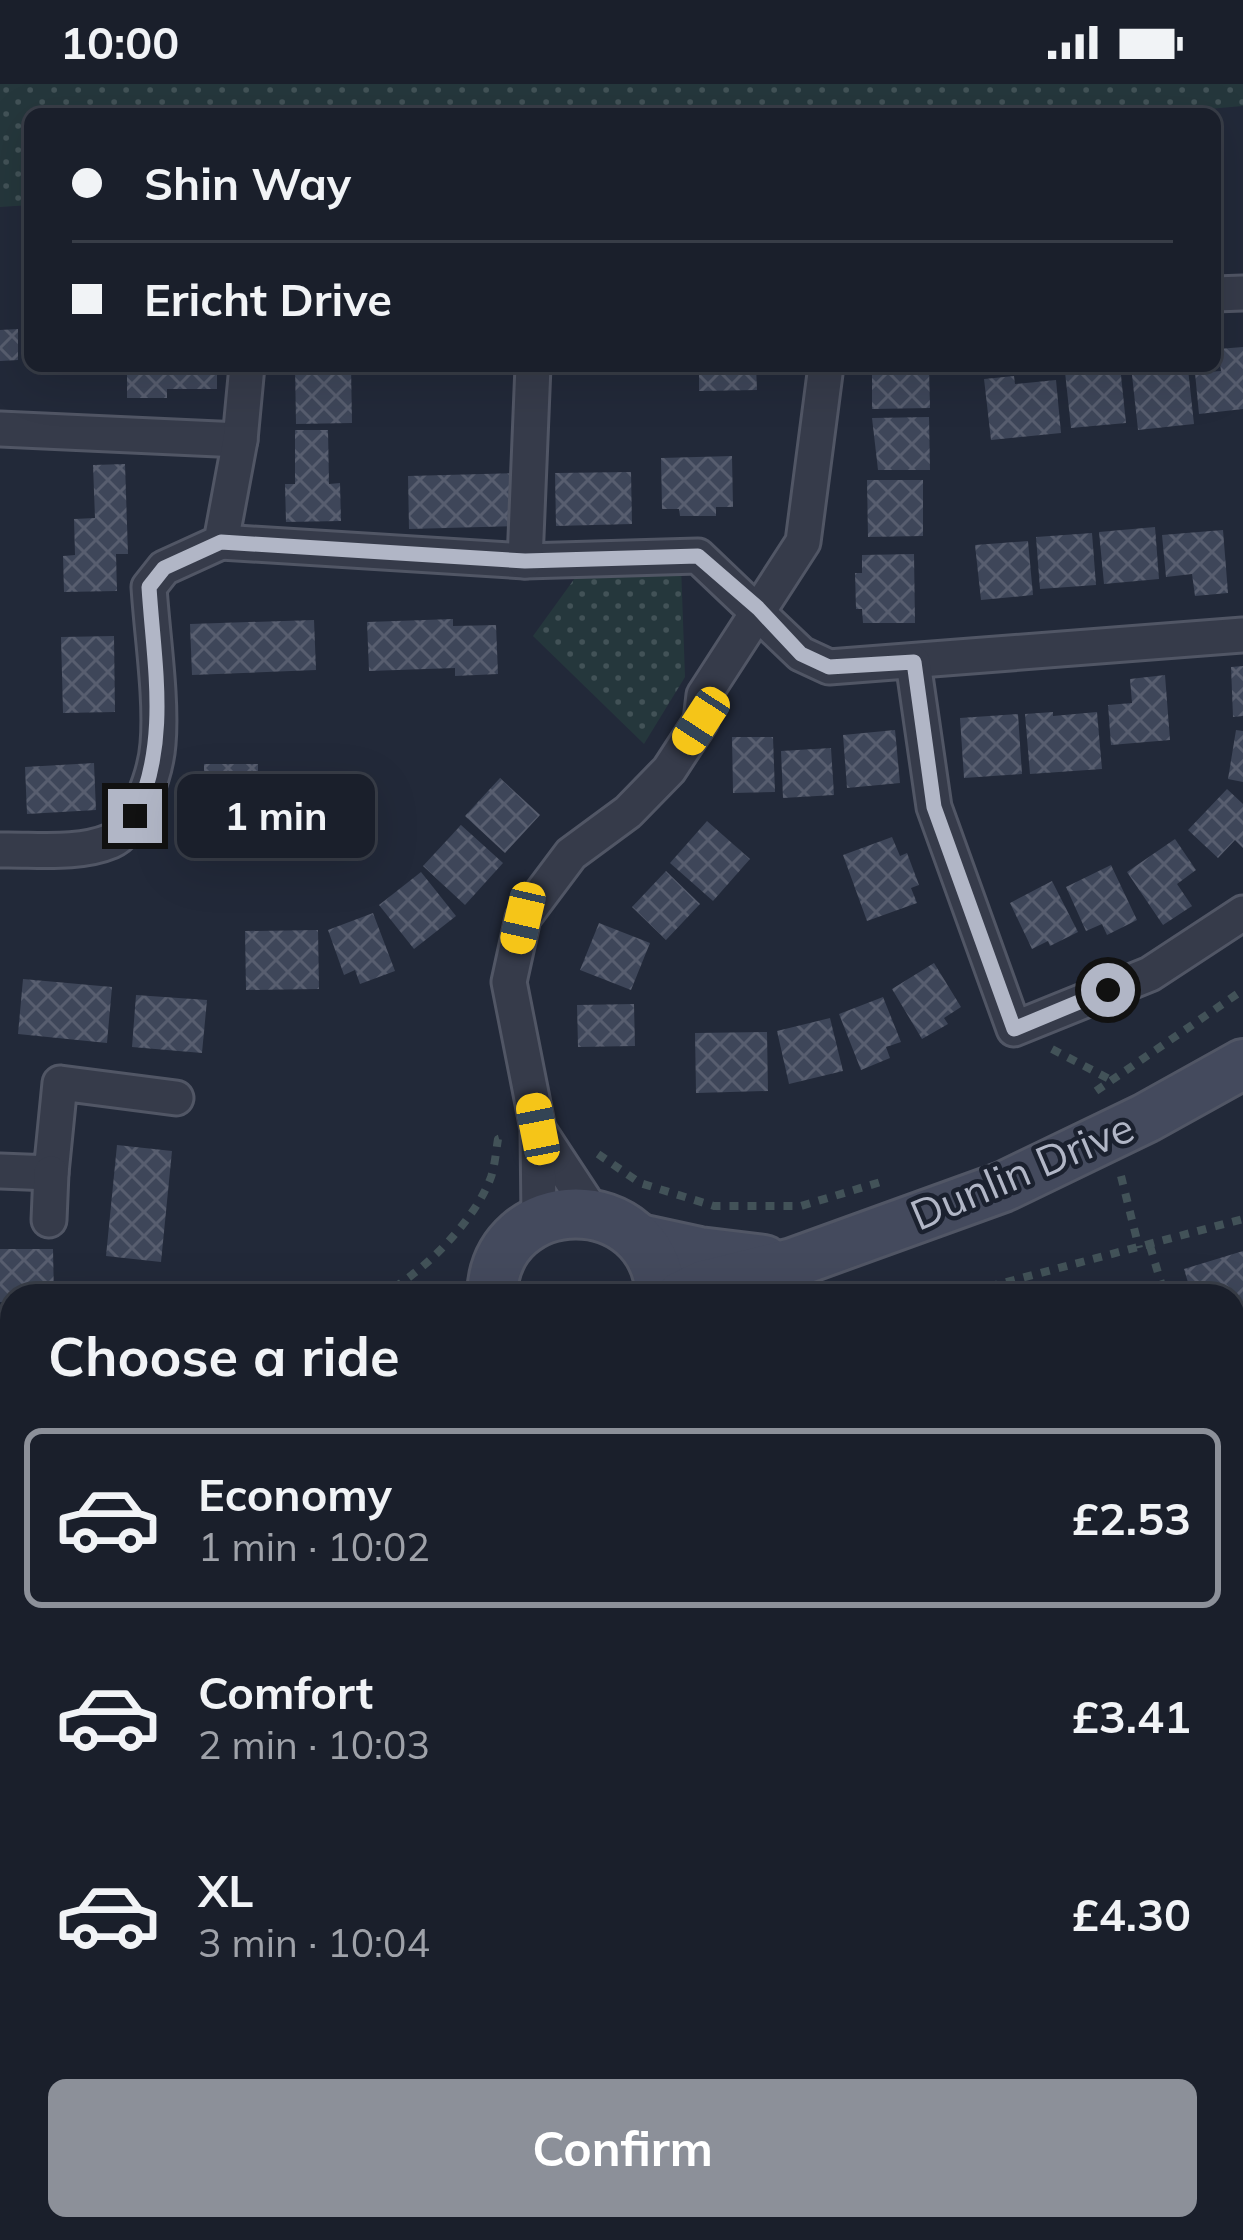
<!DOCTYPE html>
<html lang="en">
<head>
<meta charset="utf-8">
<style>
	body { margin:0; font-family:Mulish,sans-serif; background:#272c37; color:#f1f3f6; height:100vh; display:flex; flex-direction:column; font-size:45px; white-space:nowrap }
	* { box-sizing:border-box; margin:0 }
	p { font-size:39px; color:#9fa2a9 }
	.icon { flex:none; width:66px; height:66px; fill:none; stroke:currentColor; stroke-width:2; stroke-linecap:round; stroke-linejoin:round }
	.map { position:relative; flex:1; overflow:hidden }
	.panel { position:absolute; left:0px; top:1200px; width:1245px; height:957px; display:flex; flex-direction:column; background:#1a1f2b; border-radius:36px 36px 0 0; box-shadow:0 12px 48px #0002,0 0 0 3px #383d47 }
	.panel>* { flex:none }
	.top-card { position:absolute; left:24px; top:24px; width:1197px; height:264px; border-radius:18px; box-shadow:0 12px 48px #0002,0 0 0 3px #383d47; display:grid; align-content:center; height:264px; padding:0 48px; background:#1a1f2b }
	.end { position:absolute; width:54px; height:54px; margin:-27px; border:15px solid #b1b6c6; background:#111; box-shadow:0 0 0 6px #111 }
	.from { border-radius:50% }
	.bubble { position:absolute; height:84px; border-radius:18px; background:#1a1f2b; box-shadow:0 12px 48px #0002,0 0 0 3px #383d47; font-size:39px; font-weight:700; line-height:84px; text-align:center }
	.car { position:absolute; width:36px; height:72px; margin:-36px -18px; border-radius:15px; box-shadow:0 0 9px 3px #0007; background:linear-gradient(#f5c518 24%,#345 0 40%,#f5c518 0 76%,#345 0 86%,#f5c518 0) }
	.top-card b { display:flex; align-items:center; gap:42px; height:114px; font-size:45px }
	.top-card b+b { border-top:3px solid #383d47 }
	.top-card i { width:30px; height:30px; background:#f1f3f6 }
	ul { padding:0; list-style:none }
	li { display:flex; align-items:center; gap:36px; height:180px; margin:0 24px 18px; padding:0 24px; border:6px solid transparent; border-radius:18px }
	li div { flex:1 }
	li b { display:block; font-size:45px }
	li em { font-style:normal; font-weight:700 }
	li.current { border-color:#8c9099 }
	li>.icon { width:108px; height:108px; stroke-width:1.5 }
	h2 { padding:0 48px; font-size:54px; line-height:144px }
	.button { display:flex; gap:24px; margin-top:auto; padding:24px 48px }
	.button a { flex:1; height:138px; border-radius:18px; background:#8c9099; color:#fff; font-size:48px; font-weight:700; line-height:138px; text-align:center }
	.status { display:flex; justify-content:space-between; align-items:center; height:84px; padding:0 60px; background:#1a1f2b; direction:ltr }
	.status svg { height:33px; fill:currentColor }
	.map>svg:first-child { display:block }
	.grass { fill:url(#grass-dots) }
	.building { fill:url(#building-cross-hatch) }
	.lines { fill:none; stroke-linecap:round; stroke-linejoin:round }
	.lane-casing { stroke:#515665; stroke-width:22 }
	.street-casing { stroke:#515665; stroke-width:39 }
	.secondary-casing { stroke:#515665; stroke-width:54 }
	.path { stroke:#425258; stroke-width:8; stroke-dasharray:9 9; stroke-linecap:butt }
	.lane { stroke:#363b4a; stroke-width:16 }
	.street { stroke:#363b4a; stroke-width:33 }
	.secondary { stroke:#444a5d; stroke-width:48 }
	.route { stroke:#b1b6c6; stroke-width:15 }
	.labels { text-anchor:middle; stroke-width:9; stroke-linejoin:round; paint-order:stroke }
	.street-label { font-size:42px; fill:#b1b6c6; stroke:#1b212f }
</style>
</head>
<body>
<div class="status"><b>10:00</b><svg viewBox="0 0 49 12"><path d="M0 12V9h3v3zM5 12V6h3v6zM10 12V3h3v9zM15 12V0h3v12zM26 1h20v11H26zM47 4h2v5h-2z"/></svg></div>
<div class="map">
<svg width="1243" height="2156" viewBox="0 0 1243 2156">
	<defs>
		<pattern id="grass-dots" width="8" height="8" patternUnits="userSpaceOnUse" patternTransform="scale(3)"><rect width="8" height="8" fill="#25373c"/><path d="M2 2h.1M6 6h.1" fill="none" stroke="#425257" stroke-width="1.8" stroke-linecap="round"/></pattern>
		<pattern id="building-cross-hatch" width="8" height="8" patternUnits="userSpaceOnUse" patternTransform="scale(3)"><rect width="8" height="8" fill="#3e4659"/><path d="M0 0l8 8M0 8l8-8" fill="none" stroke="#585e6f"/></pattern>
	</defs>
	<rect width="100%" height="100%" fill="#222939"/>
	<g class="grass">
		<polygon points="0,0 1243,0 1243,22 1150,30 30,30 30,121 0,123"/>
		<polygon points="681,481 685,593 644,660 533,552 580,487"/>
	</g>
	<g class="building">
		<polygon points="18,245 18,276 0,277 0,246"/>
		<polygon points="1243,263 1243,325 1199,330 1195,289 1221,287 1218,265"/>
		<polygon points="32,282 106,282 106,286 32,288"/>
		<polygon points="127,282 217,282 217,305 167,305 167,314 127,314"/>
		<polygon points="295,282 351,282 352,339 296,340"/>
		<polygon points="699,282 756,282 757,306 699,307"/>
		<polygon points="1120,282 1126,339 1071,344 1065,288"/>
		<polygon points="929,284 930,324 872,325 872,285"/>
		<polygon points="1188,285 1194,340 1138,346 1132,291"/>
		<polygon points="1014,292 1015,300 1056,296 1061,349 991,356 984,295"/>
		<polygon points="929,333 930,386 878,386 872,334"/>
		<polygon points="295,346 328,346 329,400 340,399 341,437 286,438 285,400 295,400"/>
		<polygon points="732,372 733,423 716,423 716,432 680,432 679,425 662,425 661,374"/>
		<polygon points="125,380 128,470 116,470 117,507 64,508 63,472 75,471 74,435 95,434 93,381"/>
		<polygon points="631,388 632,440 556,442 555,389"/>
		<polygon points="519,389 520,442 409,445 408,392"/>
		<polygon points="867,396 923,396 923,452 868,453"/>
		<polygon points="1155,443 1159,495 1104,500 1099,448"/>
		<polygon points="1223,446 1228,509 1195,512 1192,490 1166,493 1162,451"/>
		<polygon points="1092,449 1096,501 1040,505 1036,453"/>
		<polygon points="1028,457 1033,511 981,516 975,461"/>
		<polygon points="914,470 915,539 863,539 862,525 856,525 855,489 862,489 862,471"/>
		<polygon points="453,535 453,542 496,541 498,590 455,592 455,584 369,587 367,538"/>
		<polygon points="314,536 316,586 192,591 190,540"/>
		<polygon points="114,552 115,628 63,629 61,553"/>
		<polygon points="1243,582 1243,632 1233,633 1231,583"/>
		<polygon points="1165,591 1170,656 1111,661 1108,621 1132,619 1130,595"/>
		<polygon points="1053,628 1053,632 1097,628 1102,685 1030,690 1025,630"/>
		<polygon points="1018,630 1022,690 964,694 960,634"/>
		<polygon points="895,646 900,699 847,704 843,651"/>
		<polygon points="1236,646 1243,647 1243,698 1228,695"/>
		<polygon points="732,653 773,653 775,708 733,709"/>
		<polygon points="831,664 834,711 783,714 781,667"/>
		<polygon points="94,679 96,726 27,730 25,683"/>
		<polygon points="204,680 258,680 258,716 249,716 249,753 192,753 192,716 204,716"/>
		<polygon points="500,694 540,731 505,769 465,732"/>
		<polygon points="1227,705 1243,720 1243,764 1235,756 1218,774 1188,746"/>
		<polygon points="707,737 750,775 713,817 670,779"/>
		<polygon points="461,741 503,779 465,821 423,782"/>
		<polygon points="892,753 900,772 907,769 919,801 911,804 917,819 867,837 843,771"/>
		<polygon points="1175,755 1196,786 1177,800 1192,822 1163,841 1127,788"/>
		<polygon points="1111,781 1137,836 1107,851 1102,840 1086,847 1066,803"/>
		<polygon points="666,787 700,820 666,856 632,823"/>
		<polygon points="421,788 456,832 414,865 379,821"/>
		<polygon points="1052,797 1078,848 1050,862 1048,857 1032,865 1010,819"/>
		<polygon points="373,829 395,887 360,900 355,886 344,891 328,846"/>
		<polygon points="599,839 650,859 631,906 580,886"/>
		<polygon points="318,846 319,905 246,906 245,847"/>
		<polygon points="934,879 961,923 944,934 948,940 922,955 892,905"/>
		<polygon points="23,895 112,903 107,959 18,950"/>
		<polygon points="136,911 207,916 202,969 132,963"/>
		<polygon points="883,913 901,958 886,963 890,974 861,986 839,930"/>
		<polygon points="634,920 635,962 578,963 577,921"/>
		<polygon points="830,934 843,987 789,1000 777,947"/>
		<polygon points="767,948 768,1007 696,1009 695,949"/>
		<polygon points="117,1061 172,1067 161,1178 106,1172"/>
		<polygon points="0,1165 53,1165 54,1212 12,1212 12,1218 0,1218"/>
		<polygon points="1243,1167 1243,1224 1233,1227 1233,1212 1192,1212 1184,1185"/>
		<rect x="1233" y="1514" width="10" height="48"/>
		<polygon points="8,1762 12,1826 0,1829 0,1764"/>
		<polygon points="1233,1774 1243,1774 1243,1828 1233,1827"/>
		<polygon points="1233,1936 1243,1937 1243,1984 1233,1984"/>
		<polygon points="22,2145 109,2145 99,2156 34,2156"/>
		<polygon points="235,2145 257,2145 287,2156 231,2156"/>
		<polygon points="867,2145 919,2145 915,2156 898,2156"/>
	</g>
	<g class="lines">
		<defs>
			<g id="lane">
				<polyline points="1233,1716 1243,1717"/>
				<polyline points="1233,2027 1243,2027"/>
			</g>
			<g id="street">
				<polyline points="1215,210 1243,209"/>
				<polyline points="0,345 240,356"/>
				<polyline points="221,458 525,477 698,472 801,570 829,583 1243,551"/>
				<polyline points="525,477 533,282"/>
				<polyline points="913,578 934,723 1014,945 1150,890 1243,829"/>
				<path d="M 0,766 C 34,765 78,771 111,757 C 137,746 156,687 158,660 C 162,614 152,551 149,503 L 164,484 L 221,458 L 240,356 L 247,282"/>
				<polyline points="539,1047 593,1129"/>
				<polyline points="0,1087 51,1089 60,999 176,1014"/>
				<polyline points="49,1136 51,1089"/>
				<polyline points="539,1136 538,1045 509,898 523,834 571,770 628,728 669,686 701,637 704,611 803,458 826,282"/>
				<polyline points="1233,1306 1243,1303"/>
				<polyline points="1233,1395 1243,1396"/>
				<polyline points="0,1538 12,1535"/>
				<polyline points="1233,1630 1243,1630"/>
				<polyline points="0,1871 12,1868"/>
				<polyline points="0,2061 12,2041"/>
				<polyline points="343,2156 347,2145"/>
				<polyline points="736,2156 740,2145"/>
				<polyline points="1169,2156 1169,2145"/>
			</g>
			<g id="secondary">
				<polyline points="639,1155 699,1168 764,1176"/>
				<path d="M 492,1212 C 494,1103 656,1101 661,1212"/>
				<polyline points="681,1212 704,1201 793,1179 1003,1103 1146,1034 1243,980"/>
				<polyline points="0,1349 12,1346"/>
			</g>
		</defs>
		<use href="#lane" class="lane-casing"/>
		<use href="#street" class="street-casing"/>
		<use href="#secondary" class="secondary-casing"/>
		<g class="path">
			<polyline points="1052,965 1113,997"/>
			<polyline points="1096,1007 1243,906"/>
			<polyline points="598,1070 640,1099 714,1122 801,1122 884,1097"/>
			<polyline points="1121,1092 1139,1164"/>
			<polyline points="1150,1162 1165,1212"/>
			<path d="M 378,1212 C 420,1193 475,1137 491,1093 C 495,1081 496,1067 498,1055 L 505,1053"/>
			<polyline points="954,1212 1243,1135"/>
			<polyline points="0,1300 12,1297"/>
			<polyline points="1073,2145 1082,2156"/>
		</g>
		<use href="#lane" class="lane"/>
		<use href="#street" class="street"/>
		<use href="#secondary" class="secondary"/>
	</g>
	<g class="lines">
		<path class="route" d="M 135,732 C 170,657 154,582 149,503 L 164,484 L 221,458 L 525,477 L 698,472 L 758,524 L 801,570 L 829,583 L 914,578 L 934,723 L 1014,945 L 1108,906"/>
	</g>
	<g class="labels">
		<g class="street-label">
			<text transform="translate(1022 1087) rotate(-23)" y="15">Dunlin Drive</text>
		</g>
	</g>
</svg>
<i class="end from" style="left:1108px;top:906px"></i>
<i class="end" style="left:135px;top:732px"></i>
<div class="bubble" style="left:177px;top:690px;width:198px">1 min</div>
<i class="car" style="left:701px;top:637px;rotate:213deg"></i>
<i class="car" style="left:523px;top:834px;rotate:193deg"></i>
<i class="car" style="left:538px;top:1045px;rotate:349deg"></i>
<div class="top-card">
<b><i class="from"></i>Shin Way</b>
<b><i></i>Ericht Drive</b>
</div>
<section class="panel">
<h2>Choose a ride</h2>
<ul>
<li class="current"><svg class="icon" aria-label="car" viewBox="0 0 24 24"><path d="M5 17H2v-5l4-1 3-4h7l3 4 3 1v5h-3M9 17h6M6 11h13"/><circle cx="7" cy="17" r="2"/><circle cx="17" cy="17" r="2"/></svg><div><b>Economy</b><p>1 min · 10:02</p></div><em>£2.53</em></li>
<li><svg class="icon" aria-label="car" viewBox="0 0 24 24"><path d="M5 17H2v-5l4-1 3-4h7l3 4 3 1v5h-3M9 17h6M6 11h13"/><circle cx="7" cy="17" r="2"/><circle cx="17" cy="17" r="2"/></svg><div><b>Comfort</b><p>2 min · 10:03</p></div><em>£3.41</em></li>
<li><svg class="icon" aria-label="car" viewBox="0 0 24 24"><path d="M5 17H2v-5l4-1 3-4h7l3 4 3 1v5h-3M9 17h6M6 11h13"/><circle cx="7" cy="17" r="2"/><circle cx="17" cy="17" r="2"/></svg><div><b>XL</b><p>3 min · 10:04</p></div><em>£4.30</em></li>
</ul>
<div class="button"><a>Confirm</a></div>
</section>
</div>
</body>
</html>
